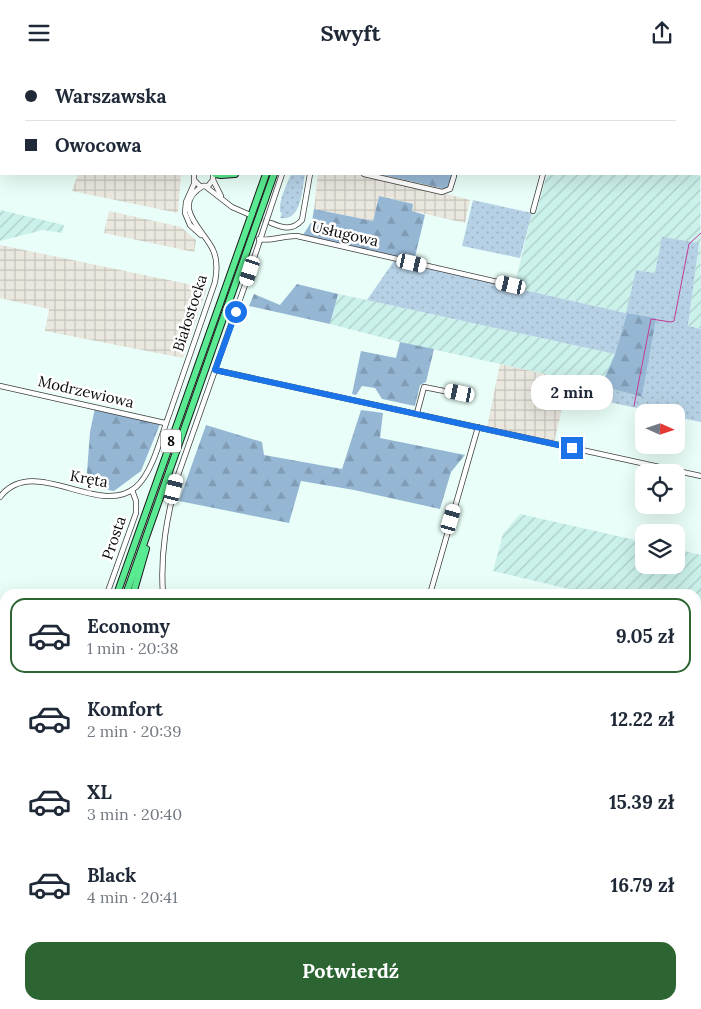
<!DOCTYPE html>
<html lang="pl">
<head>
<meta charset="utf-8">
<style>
	body { margin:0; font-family:Lora,serif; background:#f6f6f7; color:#1f2937; height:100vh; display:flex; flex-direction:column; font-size:19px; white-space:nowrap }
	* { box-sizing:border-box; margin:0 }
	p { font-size:16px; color:#747a83 }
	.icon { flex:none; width:28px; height:28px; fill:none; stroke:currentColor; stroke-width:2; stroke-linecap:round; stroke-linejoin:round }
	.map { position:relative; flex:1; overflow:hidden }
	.sheet { position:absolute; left:0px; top:524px; width:701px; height:421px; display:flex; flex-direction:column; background:#fff; border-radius:15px 15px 0 0; box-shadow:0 5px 20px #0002 }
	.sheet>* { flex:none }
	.hud { position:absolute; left:0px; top:0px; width:701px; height:110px; box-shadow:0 5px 20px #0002; display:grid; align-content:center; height:110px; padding:0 25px; background:#fff }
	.needle { width:32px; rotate:93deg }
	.fabs { position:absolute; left:635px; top:339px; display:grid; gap:10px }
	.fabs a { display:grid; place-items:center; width:50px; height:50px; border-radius:10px; background:#fff; box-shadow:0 5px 20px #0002; font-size:25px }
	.end { position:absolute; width:22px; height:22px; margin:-11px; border:6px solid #1a73e8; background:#fff; box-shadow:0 0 0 2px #fff }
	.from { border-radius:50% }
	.bubble { position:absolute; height:35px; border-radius:15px; background:#fff; box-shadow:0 5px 20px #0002; font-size:16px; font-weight:800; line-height:35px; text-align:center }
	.car { position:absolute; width:15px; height:30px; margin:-15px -8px; border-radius:6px; box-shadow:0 0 4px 1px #0007; background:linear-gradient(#fff 24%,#345 0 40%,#fff 0 76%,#345 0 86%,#fff 0) }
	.hud b { display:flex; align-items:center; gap:18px; height:48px; font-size:19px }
	.hud b+b { border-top:1px solid #e0e1e3 }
	.hud i { width:12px; height:12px; background:#1f2937 }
	ul { padding:9px 0 0; list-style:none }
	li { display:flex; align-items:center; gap:15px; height:75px; margin:0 10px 8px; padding:0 15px; border:2px solid transparent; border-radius:15px }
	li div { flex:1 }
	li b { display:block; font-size:19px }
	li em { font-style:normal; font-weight:800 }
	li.selected { border-color:#2c6532 }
	li>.icon { width:45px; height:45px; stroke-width:1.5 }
	.button { display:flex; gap:10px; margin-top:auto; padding:10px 25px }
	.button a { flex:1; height:58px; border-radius:15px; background:#2c6532; color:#fff; font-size:20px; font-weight:800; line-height:58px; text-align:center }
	header { display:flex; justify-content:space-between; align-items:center; height:65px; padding:0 25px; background:#fff; font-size:22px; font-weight:800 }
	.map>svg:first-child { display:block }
	.industrial { fill:url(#industrial-grid) }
	.farmland { fill:url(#farmland-furrows) }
	.green { fill:url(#green-dots) }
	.forest { fill:url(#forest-firs) }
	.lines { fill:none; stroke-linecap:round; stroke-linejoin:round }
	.stream { stroke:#c33d97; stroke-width:1 }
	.minor-tunnel { stroke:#c8d9d4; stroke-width:4.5; stroke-dasharray:4.5 2; stroke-linecap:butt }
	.minor-casing { stroke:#3d3d3d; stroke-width:6 }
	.major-casing { stroke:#1b1b1b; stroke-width:7 }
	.highway-casing { stroke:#1b1b1b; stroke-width:8 }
	.minor { stroke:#fff; stroke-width:4.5 }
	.major { stroke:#67efc4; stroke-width:5 }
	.highway { stroke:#5aea91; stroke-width:6 }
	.route { stroke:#1a73e8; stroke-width:6 }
	.labels { text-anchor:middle; stroke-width:5; stroke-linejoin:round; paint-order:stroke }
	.shield { fill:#fff; stroke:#545454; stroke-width:1 }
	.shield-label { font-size:14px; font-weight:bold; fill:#0a0a0a }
	.street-label { font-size:15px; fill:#0a0a0a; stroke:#fff }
</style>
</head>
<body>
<header><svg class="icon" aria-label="menu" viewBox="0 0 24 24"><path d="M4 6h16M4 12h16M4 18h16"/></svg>Swyft<svg class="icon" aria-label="share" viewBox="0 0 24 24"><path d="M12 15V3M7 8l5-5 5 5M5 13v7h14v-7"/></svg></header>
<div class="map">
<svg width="701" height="944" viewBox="0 0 701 944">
	<defs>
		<pattern id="industrial-grid" width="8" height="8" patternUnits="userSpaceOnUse" patternTransform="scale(1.25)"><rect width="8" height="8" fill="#e9e7de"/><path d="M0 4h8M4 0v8" fill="none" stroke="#c6c5bd"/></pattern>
		<pattern id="farmland-furrows" width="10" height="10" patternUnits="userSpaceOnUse" patternTransform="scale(1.25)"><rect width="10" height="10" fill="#cbf1eb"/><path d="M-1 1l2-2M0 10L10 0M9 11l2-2" fill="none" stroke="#adcdc8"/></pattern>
		<pattern id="green-dots" width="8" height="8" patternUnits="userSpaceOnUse" patternTransform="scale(1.25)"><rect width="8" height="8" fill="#b6d1e5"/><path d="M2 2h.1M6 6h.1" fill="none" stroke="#9bb2c3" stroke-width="1.8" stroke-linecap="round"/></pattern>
		<pattern id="forest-firs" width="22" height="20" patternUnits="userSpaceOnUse" patternTransform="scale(1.25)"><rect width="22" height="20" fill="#96b7d4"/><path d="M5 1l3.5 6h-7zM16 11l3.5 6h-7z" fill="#809cb5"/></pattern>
	</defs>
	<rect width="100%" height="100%" fill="#e9fef8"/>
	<g class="industrial">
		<polygon points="78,109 181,109 178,148 72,126"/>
		<polygon points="318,109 452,109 447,129 470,135 465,158 412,146 413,139 379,131 373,156 314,144"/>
		<polygon points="109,146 181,162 196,175 194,187 104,168"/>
		<polygon points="0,180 207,223 183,293 45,266 49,244 0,233"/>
		<polygon points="500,299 569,314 553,382 486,367"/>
		<polygon points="5,633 5,717 0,716 0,650"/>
	</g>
	<g class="farmland">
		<polygon points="700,84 701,264 688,261 699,178 655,208 636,205 627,248 514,223 532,148 536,148 547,109 700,109"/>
		<polygon points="0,145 64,160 62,168 43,165 0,176"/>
		<polygon points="338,229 367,235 615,289 601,321 500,299 400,277 330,259"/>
		<polygon points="520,449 644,477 644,500 676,500 676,484 701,490 701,555 696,554 696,529 590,529 493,506 503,469"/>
	</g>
	<g class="green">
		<path d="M 291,109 L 305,109 C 302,124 302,157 280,153 L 282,148 L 280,147 C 279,133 286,122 291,109 Z"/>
		<polygon points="473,135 532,148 520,193 462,181"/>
		<polygon points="662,172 699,178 688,261 701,264 701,357 676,352 676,348 656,347 594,334 601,321 642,332 655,253 627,248 615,289 367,235 394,196 626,248 636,205 655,208"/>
	</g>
	<g class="forest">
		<polygon points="379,109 452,109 449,123 445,124"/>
		<polygon points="379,131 413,139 412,146 425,150 414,196 303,170 312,156 314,144 373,156"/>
		<polygon points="297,219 338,229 330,259 249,241 254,229 280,240"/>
		<polygon points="627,248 656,253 642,332 601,321 615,289"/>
		<polygon points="400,277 434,284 426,317 420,320 415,341 382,334 375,323 362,321 356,330 352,329 361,286 396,293"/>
		<polygon points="95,343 160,359 141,406 114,426 86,421 90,367"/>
		<polygon points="361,345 383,348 380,373 465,390 451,407 440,444 354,425 301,416 289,458 179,436 206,360 262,377 264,390 342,404"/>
	</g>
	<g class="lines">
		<polyline class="stream" points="634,341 651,254 671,257 674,256 689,179 701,168"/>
		<polyline class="minor-tunnel" points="249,149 271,158"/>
		<defs>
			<g id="minor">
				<polyline points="120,1 120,0"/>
				<polyline points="201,1 201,0"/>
				<polyline points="295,1 296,0"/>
				<polyline points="320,1 321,0"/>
				<polyline points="571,1 572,0"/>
				<polyline points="0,30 1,30"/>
				<polyline points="194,109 194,119 186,137 185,148 190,160 201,170"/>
				<polyline points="364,109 442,127 450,124 454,111"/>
				<polyline points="213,115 221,131"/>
				<polyline points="195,116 200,121 208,121 213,115 213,109"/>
				<polyline points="205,121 232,142 248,149"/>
				<polyline points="533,146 543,109"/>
				<path d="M 271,158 C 283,163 292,166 302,155 L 310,109"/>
				<path d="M 259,174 C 271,177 285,170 297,171 L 511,220"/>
				<polyline points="215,305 701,411"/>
				<polyline points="0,321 165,358"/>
				<polyline points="417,348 424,322 459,329"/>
				<path d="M 0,432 C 34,388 99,454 136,422 C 153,407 161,371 169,350 C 184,306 200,261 215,217 C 217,206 218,195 213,185 C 205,166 169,141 203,121"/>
				<polyline points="107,529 136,448 136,436 132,425"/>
				<path d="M 163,529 C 160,488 167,452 177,413 L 244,223 L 282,109"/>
				<polyline points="430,529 478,362"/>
				<polyline points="0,594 5,595"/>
				<polyline points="0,831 5,816"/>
				<polyline points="68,940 69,944"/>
				<polyline points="311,944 313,940"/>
			</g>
			<g id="major">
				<polyline points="0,889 5,880"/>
				<polyline points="0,907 5,900"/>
			</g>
			<g id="highway">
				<polyline points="305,1 306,0"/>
				<polyline points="312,1 313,0"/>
				<polyline points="215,109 221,110 235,109"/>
				<polyline points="117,529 266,109"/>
				<polyline points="126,529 274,109"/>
				<polyline points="133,529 146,484"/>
				<polyline points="0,926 5,925"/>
				<polyline points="39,940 40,944"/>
				<polyline points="48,940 49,944"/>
				<polyline points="56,940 56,944"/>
				<polyline points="61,940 61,944"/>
			</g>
		</defs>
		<use href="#minor" class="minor-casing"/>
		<use href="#major" class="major-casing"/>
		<use href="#highway" class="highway-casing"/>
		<use href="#minor" class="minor"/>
		<use href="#major" class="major"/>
		<use href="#highway" class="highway"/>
	</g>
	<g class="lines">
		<polyline class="route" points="236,247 215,305 572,383"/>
	</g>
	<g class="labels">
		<rect class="shield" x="161" y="364.5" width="20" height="23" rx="4"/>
		<g class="shield-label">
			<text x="171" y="381">8</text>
		</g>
		<g class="street-label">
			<text transform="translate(345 169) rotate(13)" y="5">Usługowa</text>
			<text transform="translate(190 248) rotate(-72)" y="5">Białostocka</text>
			<text transform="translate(86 327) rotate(13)" y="5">Modrzewiowa</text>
			<text transform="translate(89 414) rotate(10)" y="5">Kręta</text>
			<text transform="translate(114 473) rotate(-71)" y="5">Prosta</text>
		</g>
	</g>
</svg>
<div class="fabs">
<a><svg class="needle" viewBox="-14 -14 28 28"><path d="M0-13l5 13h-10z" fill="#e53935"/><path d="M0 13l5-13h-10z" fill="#747a83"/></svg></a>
<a><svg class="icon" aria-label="locate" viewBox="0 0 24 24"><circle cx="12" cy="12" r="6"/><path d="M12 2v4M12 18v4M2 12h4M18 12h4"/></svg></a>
<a><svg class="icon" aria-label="layers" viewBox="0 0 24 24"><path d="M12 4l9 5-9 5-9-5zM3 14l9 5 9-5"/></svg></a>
</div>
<i class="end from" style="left:236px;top:247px"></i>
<i class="end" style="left:572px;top:383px"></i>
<div class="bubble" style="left:531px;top:310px;width:82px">2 min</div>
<i class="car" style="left:412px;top:198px;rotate:103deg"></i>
<i class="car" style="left:250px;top:206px;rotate:198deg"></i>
<i class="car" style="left:511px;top:220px;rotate:283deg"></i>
<i class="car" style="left:460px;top:328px;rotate:282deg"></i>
<i class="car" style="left:174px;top:424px;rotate:14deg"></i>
<i class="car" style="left:451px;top:454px;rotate:16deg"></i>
<div class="hud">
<b><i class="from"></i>Warszawska</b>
<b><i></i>Owocowa</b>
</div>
<section class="sheet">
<ul>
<li class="selected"><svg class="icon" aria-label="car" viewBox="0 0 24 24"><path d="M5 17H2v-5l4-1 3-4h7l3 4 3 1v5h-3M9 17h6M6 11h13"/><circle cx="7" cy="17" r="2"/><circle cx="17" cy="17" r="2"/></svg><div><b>Economy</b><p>1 min · 20:38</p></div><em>9.05 zł</em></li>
<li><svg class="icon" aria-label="car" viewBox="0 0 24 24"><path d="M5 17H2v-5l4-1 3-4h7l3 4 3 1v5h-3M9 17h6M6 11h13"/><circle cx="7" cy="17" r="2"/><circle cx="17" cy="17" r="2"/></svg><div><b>Komfort</b><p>2 min · 20:39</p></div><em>12.22 zł</em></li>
<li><svg class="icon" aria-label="car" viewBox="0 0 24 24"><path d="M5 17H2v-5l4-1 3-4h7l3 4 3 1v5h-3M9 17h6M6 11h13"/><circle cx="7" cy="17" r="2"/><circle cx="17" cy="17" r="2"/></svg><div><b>XL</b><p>3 min · 20:40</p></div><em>15.39 zł</em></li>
<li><svg class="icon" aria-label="car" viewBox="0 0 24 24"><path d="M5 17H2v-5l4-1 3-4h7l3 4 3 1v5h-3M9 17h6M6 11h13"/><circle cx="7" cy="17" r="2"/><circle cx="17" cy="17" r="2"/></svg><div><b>Black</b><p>4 min · 20:41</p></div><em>16.79 zł</em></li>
</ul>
<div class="button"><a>Potwierdź</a></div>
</section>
</div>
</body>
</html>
